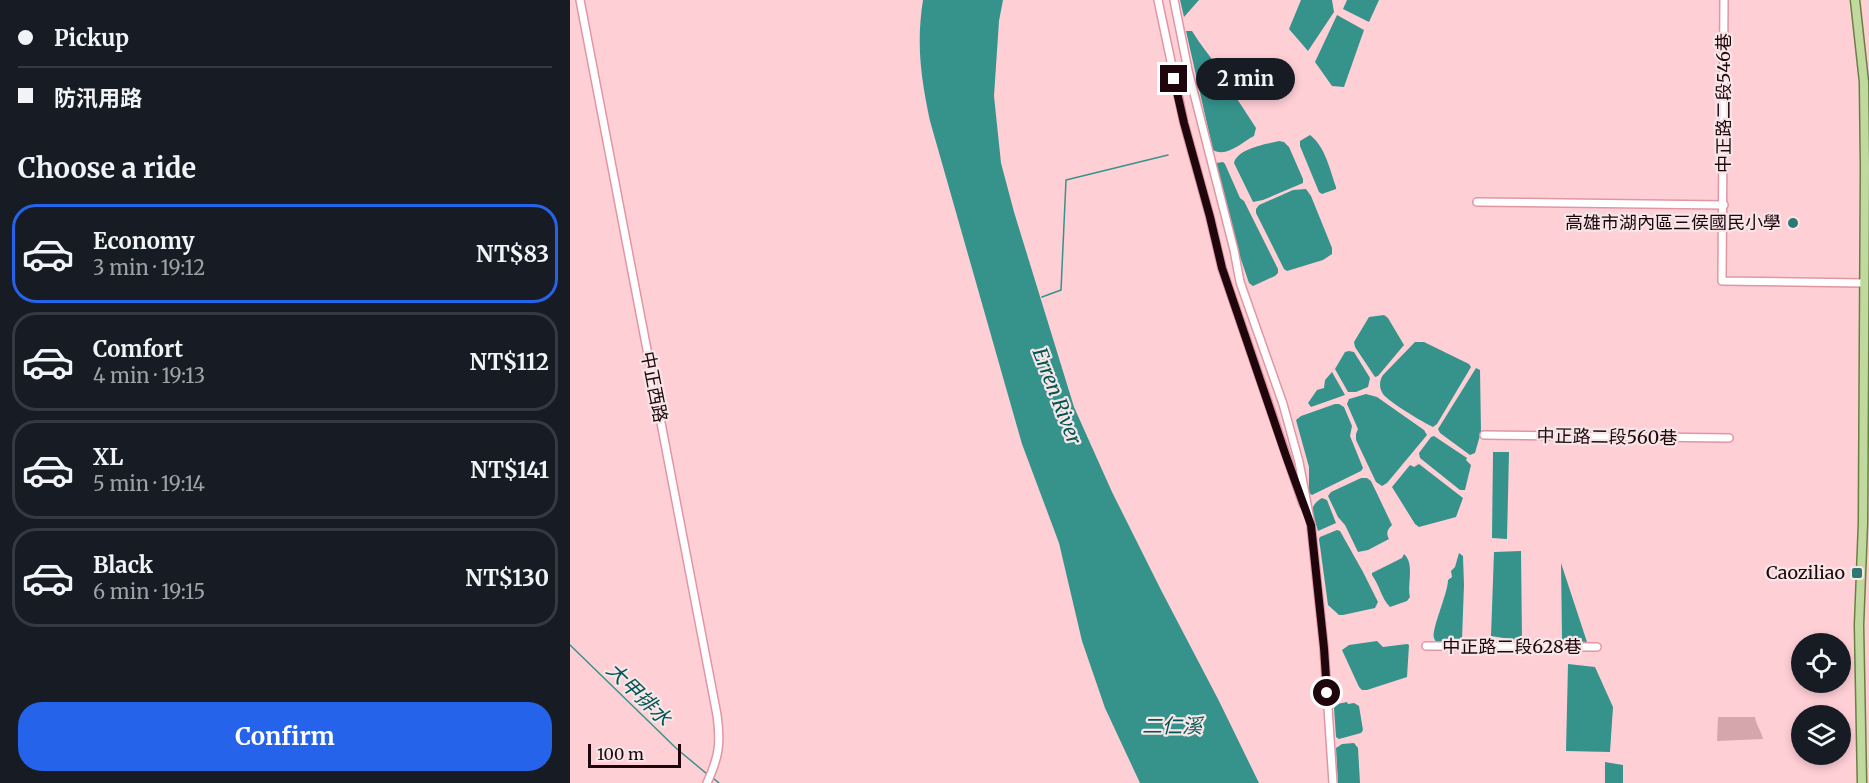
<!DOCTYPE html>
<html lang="en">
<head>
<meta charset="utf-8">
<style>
	body { margin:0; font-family:Merriweather,"Noto Sans TC",serif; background:#242831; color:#f1f3f6; height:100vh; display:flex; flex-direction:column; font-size:22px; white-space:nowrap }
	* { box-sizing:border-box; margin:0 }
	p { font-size:20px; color:#9ea1a6 }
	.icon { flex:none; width:33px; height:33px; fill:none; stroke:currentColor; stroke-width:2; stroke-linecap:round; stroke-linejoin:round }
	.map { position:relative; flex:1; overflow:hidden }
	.details { display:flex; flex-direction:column; background:#171b24; width:570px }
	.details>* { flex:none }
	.hud { display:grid; align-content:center; height:132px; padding:0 18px; background:#171b24 }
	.fabs { position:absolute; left:1221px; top:633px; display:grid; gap:12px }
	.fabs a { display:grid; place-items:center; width:60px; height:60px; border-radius:50%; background:#171b24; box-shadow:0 3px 9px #0003; font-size:30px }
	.scale { position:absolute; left:18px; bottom:15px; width:93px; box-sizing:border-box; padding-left:6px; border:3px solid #1f060c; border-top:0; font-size:16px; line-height:21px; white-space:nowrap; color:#1f060c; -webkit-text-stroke:4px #f6e6e8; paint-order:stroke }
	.end { position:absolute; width:27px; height:27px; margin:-14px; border:8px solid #1f060c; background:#fff; box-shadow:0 0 0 3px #fff }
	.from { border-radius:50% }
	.bubble { position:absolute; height:42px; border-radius:21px; background:#171b24; box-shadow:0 3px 9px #0003; font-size:20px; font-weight:700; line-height:42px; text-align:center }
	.hud b { display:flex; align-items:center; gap:21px; height:57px; font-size:22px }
	.hud b+b { border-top:2px solid #363941 }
	.hud i { width:15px; height:15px; background:#f1f3f6 }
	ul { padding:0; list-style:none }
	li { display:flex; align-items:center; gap:18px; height:99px; margin:0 12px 9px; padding:0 6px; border:3px solid #363941; border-radius:24px }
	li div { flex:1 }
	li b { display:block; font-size:22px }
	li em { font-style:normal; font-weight:700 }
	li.on { border-color:#2563eb }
	li>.icon { width:54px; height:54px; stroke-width:1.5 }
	h2 { padding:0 18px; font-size:27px; line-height:72px }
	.action { display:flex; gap:12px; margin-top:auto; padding:12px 18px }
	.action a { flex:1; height:69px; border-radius:24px; background:#2563eb; color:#fff; font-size:24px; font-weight:700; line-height:69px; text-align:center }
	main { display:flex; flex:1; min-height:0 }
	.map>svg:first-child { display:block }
	.green { fill:#d6a6ad }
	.water { fill:#35938c }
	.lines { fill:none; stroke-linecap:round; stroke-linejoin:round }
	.stream { stroke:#35938c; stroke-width:1.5 }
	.minor-casing { stroke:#e196a3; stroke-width:10 }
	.major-casing { stroke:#6c7f41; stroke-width:11 }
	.minor { stroke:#fff; stroke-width:7 }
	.major { stroke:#bfd99e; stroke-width:8 }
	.route { stroke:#1f060c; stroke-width:8 }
	.poi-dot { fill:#2f7772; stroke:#f6e6e8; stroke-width:2 }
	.labels { text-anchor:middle; stroke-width:4.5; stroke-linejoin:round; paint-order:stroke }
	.street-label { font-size:18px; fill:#1f060c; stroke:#f6e6e8 }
	.poi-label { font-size:18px; fill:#1f060c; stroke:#f6e6e8; text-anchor:end }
	.water-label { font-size:20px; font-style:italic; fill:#015551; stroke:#f6e6e8 }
</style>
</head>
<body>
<main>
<section class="details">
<div class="hud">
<b><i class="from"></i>Pickup</b>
<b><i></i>防汛用路</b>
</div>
<h2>Choose a ride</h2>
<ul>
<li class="on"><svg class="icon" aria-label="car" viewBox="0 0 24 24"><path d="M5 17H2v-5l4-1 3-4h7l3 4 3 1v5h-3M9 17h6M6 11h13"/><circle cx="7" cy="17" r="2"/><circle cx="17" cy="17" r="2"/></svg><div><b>Economy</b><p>3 min · 19:12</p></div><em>NT$83</em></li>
<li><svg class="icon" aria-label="car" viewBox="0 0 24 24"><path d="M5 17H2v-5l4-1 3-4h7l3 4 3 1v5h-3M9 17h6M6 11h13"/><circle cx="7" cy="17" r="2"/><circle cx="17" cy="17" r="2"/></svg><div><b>Comfort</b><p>4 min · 19:13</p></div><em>NT$112</em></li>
<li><svg class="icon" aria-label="car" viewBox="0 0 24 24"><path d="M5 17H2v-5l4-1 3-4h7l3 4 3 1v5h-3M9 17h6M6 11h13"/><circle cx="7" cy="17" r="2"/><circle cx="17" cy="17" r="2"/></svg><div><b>XL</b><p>5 min · 19:14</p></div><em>NT$141</em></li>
<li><svg class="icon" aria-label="car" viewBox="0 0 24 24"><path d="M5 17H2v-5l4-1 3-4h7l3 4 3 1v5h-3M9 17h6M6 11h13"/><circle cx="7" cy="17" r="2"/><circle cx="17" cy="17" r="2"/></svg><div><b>Black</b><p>6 min · 19:15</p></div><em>NT$130</em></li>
</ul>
<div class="action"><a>Confirm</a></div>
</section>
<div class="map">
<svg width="1299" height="783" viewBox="0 0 1299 783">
	<rect width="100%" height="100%" fill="#ffcfd6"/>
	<path class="green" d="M 1148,717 L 1185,717 C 1186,725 1191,730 1193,739 L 1147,741 Z"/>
	<g class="water">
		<path d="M 353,0 L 433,0 L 429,21 L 424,96 L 431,163 L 444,212 L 504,407 L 542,492 L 591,590 L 649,701 L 689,783 L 570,783 L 535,708 L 512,641 L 489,543 L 452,444 L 360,121 C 351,78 346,44 353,0 Z"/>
		<polygon points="610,0 629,0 614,17"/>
		<polygon points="731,0 762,0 764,12 738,51 719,29"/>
		<polygon points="777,0 809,0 799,22 773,9"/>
		<polygon points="767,15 794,30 774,87 762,86 745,62"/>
		<path d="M 616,31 L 622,31 C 630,44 639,55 648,67 L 650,71 L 648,76 L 653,86 L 660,88 L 686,128 L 684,136 C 672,142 657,158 643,150 Z"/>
		<path d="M 740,135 C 755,146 760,170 766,187 L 766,189 L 752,194 L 749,192 L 730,146 L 730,141 Z"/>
		<path d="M 709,141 L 714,142 L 719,147 L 733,179 L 733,183 L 693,200 L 683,202 L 664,163 C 667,149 696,144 709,141 Z"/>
		<polygon points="653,162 655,164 670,198 674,201 708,269 708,273 705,276 683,286 679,283 661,230 645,165 646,163"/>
		<polygon points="736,189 741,196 762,248 762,254 753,260 717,271 714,269 686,213 686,209 689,205 723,190"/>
		<polygon points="814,315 818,318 834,345 808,376 805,377 785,347 784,342 799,317"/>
		<path d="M 845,342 L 854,342 L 899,364 L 901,367 L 867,424 L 863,427 C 854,423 819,402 813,394 C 809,388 809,381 813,375 Z"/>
		<polygon points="779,351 784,352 800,378 798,387 786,392 778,392 765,369 775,352"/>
		<polygon points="906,368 910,370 911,432 905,453 900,455 870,433 868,429"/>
		<polygon points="762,372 775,395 741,407 738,403 747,390 754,388 755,380"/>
		<polygon points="796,394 807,397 854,430 857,435 817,483 812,486 806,482 786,440 786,434 788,429 777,404 779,399"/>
		<polygon points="765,404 769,404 774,407 782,426 780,436 793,468 791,471 742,495 739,493 739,467 726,420 731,416"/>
		<polygon points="864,436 897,458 896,460 901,465 895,490 890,490 850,458 849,453 861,437"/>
		<polygon points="923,452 939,452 937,539 922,538"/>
		<polygon points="849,464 893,498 886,517 849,527 845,524 822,487 840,465 844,467"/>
		<path d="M 791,478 L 797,478 L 801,481 L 822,525 C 817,530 816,533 819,539 L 798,550 L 788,552 L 775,525 L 768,517 L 758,496 L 761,492 Z"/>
		<path d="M 752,498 L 757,500 L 766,523 L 748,531 C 744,515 736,508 752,498 Z"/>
		<polygon points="767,530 770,531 793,572 808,602 805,608 773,615 769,615 758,605 749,539 750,537"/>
		<polygon points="951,551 952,641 921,636 924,552"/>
		<path d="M 889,553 L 893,556 L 894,585 L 892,639 L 875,640 L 872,643 C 867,642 866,643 864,638 C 861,630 878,593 878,580 L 882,577 L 881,571 L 885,567 Z"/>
		<path d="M 834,554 C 845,564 837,584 840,597 L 837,601 L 820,607 C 811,598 810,586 802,575 L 802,573 L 832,558 Z"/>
		<polygon points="991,563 1017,642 992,640"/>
		<polygon points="807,641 813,647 837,644 839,645 837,677 797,690 792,690 789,687 772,650 779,645"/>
		<polygon points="998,664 1025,667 1043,707 1040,752 996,751"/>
		<polygon points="777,702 778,704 784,703 789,706 793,730 791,733 769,739 766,737 764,708 767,704"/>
		<polygon points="784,743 788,748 790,783 768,783 766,748 772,744"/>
		<polygon points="1035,762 1053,765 1053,783 1035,783"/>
	</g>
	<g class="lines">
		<g class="stream">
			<polyline points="472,297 491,290 496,180 598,155"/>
			<polyline points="0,645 107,749 137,774"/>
			<polyline points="143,778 149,783"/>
		</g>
		<defs>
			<g id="minor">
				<path d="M 10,0 L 147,715 C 151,743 149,757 137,783"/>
				<polyline points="588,0 614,123 640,217 652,268 733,504"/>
				<polyline points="604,0 618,70 664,250 670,282 713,404 729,462 741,525 754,648 763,783"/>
				<polyline points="1154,0 1152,281 1293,283"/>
				<polyline points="907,202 1154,205"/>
				<polyline points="914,435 1159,438"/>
				<polyline points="856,646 1027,647"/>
			</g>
			<polyline id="major" points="1285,0 1294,82 1295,167 1293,523 1289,625 1292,783"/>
		</defs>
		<use href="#minor" class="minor-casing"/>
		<use href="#major" class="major-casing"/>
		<use href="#minor" class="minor"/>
		<use href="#major" class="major"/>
	</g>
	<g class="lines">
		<polyline class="route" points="604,79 614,123 640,217 652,268 716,456 741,525 754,648 757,693"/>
	</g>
	<g class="poi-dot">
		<circle cx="1223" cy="223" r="6"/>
		<rect x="1281" y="567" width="12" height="12" rx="3"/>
	</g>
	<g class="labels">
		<g class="street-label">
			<text transform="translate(1154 103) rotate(-90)" y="6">中正路二段546巷</text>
			<text transform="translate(84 387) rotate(79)" y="6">中正西路</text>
			<text transform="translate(1037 437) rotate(1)" y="6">中正路二段560巷</text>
			<text x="942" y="653">中正路二段628巷</text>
		</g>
		<g class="poi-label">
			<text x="1211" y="229">高雄市湖內區三侯國民小學</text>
			<text x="1275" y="579">Caoziliao</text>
		</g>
		<g class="water-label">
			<text transform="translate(487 396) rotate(69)" y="7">Erren River</text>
			<text transform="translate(69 694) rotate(44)" y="7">大甲排水</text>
			<text x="602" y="733">二仁溪</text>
		</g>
	</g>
</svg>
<div class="fabs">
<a><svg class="icon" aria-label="locate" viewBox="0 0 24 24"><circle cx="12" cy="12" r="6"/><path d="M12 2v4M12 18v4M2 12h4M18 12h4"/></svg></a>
<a><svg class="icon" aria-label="layers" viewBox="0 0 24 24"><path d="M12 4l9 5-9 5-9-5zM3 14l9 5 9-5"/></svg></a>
</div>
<div class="scale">100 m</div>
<i class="end from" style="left:757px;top:693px"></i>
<i class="end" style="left:604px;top:79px"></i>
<div class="bubble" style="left:626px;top:58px;width:99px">2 min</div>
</div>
</main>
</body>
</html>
